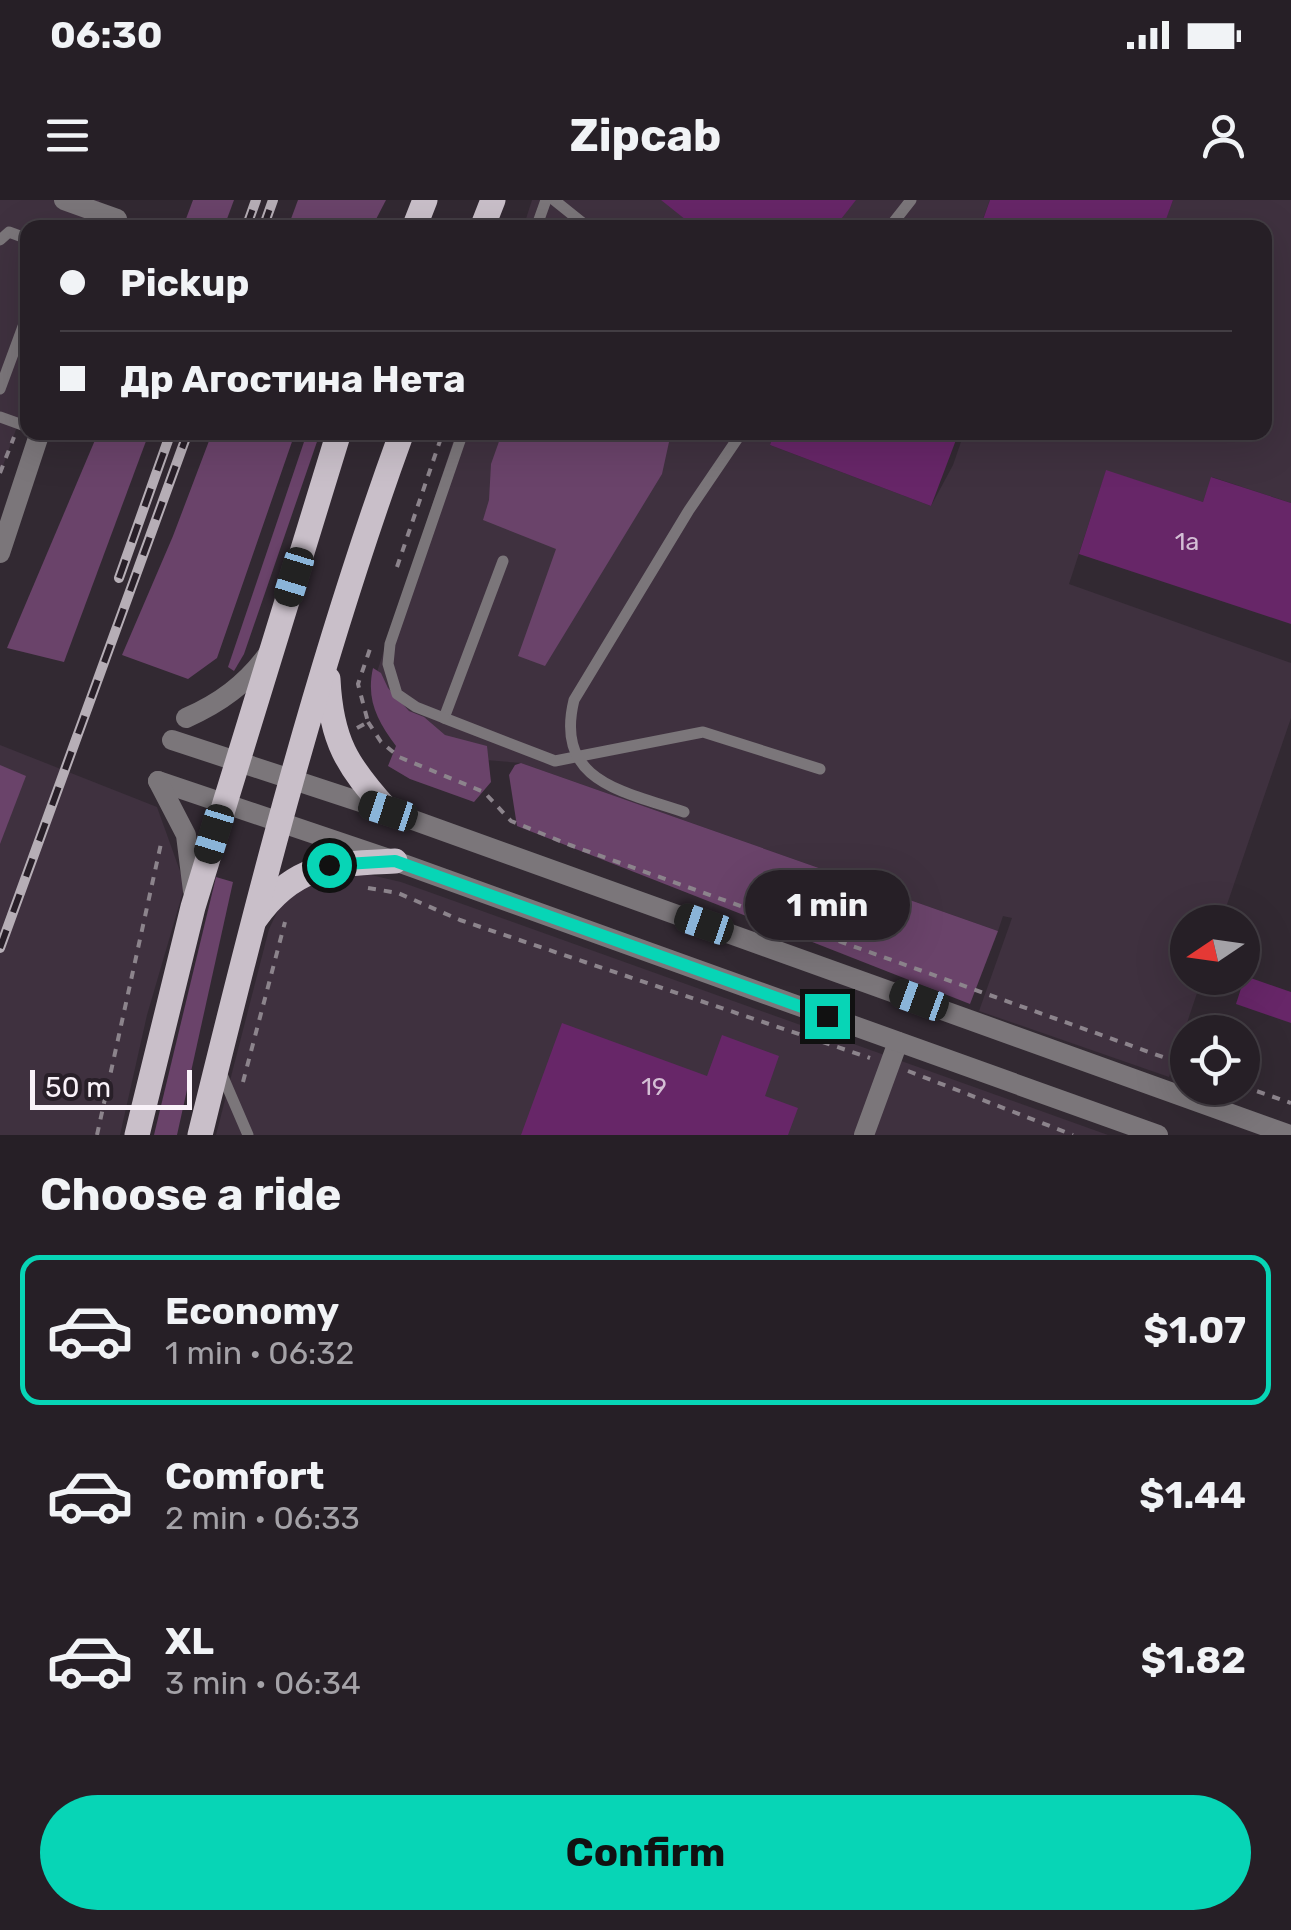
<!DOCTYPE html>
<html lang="en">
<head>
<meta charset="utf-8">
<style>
	body { margin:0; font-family:Rubik,sans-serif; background:#322c32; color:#f1f3f6; height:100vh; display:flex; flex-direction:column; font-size:38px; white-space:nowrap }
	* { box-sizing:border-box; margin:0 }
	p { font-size:32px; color:#a4a2a7 }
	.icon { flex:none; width:55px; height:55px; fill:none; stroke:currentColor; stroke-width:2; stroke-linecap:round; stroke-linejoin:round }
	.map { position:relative; height:935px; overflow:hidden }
	.details { display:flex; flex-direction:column; background:#261f26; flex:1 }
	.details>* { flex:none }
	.hud { position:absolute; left:20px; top:20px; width:1252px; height:220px; border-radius:20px; box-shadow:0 10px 40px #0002,0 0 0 2px #423d43; display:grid; align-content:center; height:220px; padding:0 40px; background:#261f26 }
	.needle { width:65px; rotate:257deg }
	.fabs { position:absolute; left:1170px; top:705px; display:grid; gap:20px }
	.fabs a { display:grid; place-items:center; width:90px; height:90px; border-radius:50%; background:#261f26; box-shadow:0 10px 40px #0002,0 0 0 2px #423d43; font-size:50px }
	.scale { position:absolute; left:30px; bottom:25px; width:162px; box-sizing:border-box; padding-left:10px; border:5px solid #f9f2f9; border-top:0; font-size:28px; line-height:35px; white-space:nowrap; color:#f9f2f9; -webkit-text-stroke:8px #281f28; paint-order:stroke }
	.end { position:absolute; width:45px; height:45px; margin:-22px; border:12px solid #07d5b6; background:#111; box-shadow:0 0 0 5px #111 }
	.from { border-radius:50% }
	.bubble { position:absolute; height:70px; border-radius:35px; background:#261f26; box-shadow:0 10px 40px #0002,0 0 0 2px #423d43; font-size:32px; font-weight:700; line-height:70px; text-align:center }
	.car { position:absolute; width:30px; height:60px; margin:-30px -15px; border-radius:12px; box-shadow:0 0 8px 2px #0007; background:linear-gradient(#222 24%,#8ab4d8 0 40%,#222 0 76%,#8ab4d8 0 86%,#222 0) }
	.hud b { display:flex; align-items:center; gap:35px; height:95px; font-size:38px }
	.hud b+b { border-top:2px solid #423d43 }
	.hud i { width:25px; height:25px; background:#f1f3f6 }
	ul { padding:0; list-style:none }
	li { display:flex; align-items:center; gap:30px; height:150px; margin:0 20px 15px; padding:0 20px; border:5px solid transparent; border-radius:20px }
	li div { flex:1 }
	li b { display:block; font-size:38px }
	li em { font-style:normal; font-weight:700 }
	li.on { border-color:#07d5b6 }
	li>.icon { width:90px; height:90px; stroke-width:1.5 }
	h2 { padding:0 40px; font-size:45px; line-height:120px }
	.primary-button { display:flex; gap:20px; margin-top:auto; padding:20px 40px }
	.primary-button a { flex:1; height:115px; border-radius:60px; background:#07d5b6; color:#111; font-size:40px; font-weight:700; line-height:115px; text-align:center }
	.status { display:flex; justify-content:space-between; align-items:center; height:70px; padding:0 50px; background:#261f26; direction:ltr }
	.status svg { height:28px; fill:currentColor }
	header { display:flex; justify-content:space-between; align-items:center; height:130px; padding:0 40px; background:#261f26; font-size:45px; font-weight:700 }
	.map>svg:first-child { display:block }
	.built { fill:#3f313f }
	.green { fill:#6a436a }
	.building { fill:#672668 }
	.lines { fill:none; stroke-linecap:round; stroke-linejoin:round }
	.path { stroke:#8c848c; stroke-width:4; stroke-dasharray:8 8; stroke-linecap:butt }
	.service { stroke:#7b767a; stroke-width:11 }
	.minor { stroke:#7b767a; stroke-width:20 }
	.tertiary { stroke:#7b767a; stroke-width:20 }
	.primary { stroke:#c9bfc9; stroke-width:25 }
	.rail-casing { stroke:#b6aeb6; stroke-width:10 }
	.rail { stroke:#281f28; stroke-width:6; stroke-dasharray:19; stroke-linecap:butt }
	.route { stroke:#07d5b6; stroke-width:12 }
	.labels { text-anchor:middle; stroke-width:8; stroke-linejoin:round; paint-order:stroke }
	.number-label { font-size:25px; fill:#d4bfd5 }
</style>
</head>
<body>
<div class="status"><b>06:30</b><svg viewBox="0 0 49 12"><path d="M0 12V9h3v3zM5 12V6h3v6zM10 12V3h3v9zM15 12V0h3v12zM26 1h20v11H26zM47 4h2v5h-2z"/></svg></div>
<header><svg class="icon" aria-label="menu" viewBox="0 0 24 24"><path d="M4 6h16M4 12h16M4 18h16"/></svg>Zipcab<svg class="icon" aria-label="person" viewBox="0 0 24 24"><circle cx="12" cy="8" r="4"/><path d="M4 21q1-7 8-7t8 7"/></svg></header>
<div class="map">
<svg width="1291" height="935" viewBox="0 0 1291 935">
	<rect width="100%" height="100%" fill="#322932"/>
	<g class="built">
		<polygon points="0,0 100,0 90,27 28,28 27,199 0,274"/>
		<polygon points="532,0 990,0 980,27 523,28"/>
		<polygon points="1173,0 1291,0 1291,303 1212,277 1203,302 1106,271 1069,384 1291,463 1291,518 1221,722 1188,722 1188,778 1202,778 1169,877 979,811 1012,718 1003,716 998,731 521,563 462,558 374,481 456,233 774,233 770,245 931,306 953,265 964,233 1265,232 1265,28 1163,27"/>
		<polygon points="0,545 157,607 185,685 147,815 120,935 0,935"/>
		<polygon points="354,671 401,682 1108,935 216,935 269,729 281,704 297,687"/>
	</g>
	<g class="green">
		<polygon points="193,0 234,0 224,27 183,27"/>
		<polygon points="298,0 386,0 372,27 288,27"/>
		<polygon points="98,233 149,233 64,462 7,448"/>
		<polygon points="212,233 295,233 217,458 188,479 122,455 173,336"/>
		<polygon points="307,233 320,233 244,454 234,471 228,467"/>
		<polygon points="502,233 671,233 662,274 545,466 518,456 556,349 483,320 489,300 491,264"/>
		<path d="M 373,468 L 381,473 L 388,488 L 409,511 L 424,517 L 445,535 L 487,546 L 491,582 L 474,602 L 410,579 L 388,566 L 396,546 C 377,520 366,500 373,468 Z"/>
		<polygon points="521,563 998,731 970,804 517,626 509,575 515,565"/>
		<polygon points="0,565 26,576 0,644"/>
		<polygon points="216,677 233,682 177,935 154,935"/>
	</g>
	<g class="building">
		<polygon points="661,0 856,0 834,28 696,28"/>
		<polygon points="990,0 1173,0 1163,28 980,28"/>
		<polygon points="774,232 959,232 931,306 770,245"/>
		<polygon points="1106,270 1203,302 1211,277 1291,303 1291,424 1079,354"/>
		<polygon points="1245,776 1291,792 1291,823 1236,804"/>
		<polygon points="562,823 707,876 722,835 779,856 765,896 798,908 788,935 521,935"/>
	</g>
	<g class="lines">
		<g class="path">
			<polyline points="0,273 14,237"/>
			<polyline points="397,367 443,232"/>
			<polyline points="368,522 381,542 399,557 484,592 511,621 570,645 1188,866"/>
			<polyline points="357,528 368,522 358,484 372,443"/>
			<polyline points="368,688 398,693 460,720 870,858"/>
			<polyline points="908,871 1073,935"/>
			<polyline points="243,882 285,722"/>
			<polyline points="1242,886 1291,903"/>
			<polyline points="97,935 162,639"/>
		</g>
		<g class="service">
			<polyline points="554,0 589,28"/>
			<polyline points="536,28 546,0"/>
			<polyline points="889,28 911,0"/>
			<polyline points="0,40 9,32 28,39"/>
			<polyline points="0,189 28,113"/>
			<polyline points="0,217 28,227"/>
			<polyline points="503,361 444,518 555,561 703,532 820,569"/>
			<polyline points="444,518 416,507 397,494 388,464 390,444 463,232"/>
			<path d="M 684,612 C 623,591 554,582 574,500 L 689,310 L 742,232"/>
			<polyline points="220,870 248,935"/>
		</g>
		<g class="minor">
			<polyline points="64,0 117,19"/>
			<polyline points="0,353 40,232"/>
			<polyline points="864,935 898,842"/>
		</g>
		<g class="tertiary">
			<path d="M 186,518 C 220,503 246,484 268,454"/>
			<polyline points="172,540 388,611 1290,935"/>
			<polyline points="158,581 395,661 1158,935"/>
			<polyline points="158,581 186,635 193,691"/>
		</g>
		<g class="primary">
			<polyline points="414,28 425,0"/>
			<polyline points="482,28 493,0"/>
			<path d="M 328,479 C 331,541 347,566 388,611"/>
			<path d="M 256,718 C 295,663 333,664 395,661"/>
			<polyline points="137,935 193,707 339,232"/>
			<path d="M 200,935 C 258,698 318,462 402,232"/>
		</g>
		<defs>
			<g id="rail">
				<polyline points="246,28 256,0"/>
				<polyline points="263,28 273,0"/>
				<polyline points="119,378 171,232"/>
				<polyline points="0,748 188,232"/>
			</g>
		</defs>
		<use href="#rail" class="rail-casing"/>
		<use href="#rail" class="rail"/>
	</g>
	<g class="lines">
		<polyline class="route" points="329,665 395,661 827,816"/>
	</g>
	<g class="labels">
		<g class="number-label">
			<text x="1187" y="350">1a</text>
			<text x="654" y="895">19</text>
		</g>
	</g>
</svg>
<div class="fabs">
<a><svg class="needle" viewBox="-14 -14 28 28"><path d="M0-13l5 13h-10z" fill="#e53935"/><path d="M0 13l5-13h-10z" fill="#a4a2a7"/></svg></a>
<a><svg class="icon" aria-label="locate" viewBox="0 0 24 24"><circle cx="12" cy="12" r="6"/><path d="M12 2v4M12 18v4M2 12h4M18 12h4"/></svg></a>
</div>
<div class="scale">50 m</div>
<i class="end from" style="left:329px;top:665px"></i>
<i class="end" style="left:827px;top:816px"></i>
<div class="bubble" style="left:745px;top:670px;width:165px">1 min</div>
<i class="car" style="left:294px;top:377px;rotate:197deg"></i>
<i class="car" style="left:388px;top:611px;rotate:288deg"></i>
<i class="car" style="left:214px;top:634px;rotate:197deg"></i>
<i class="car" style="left:704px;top:724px;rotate:289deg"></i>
<i class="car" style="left:919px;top:800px;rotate:290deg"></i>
<div class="hud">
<b><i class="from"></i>Pickup</b>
<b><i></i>Др Агостина Нета</b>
</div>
</div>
<section class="details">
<h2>Choose a ride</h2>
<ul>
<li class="on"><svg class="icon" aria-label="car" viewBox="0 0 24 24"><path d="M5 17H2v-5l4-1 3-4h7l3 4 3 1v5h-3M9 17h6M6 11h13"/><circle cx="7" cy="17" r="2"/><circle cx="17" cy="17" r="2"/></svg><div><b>Economy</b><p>1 min · 06:32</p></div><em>$1.07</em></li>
<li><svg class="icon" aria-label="car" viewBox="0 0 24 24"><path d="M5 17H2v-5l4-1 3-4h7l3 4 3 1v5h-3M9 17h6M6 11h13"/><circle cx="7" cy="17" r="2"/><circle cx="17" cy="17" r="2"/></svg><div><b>Comfort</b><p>2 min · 06:33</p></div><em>$1.44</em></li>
<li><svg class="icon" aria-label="car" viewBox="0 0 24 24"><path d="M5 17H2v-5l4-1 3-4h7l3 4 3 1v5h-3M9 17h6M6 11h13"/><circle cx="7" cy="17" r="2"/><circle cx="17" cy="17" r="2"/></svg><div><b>XL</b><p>3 min · 06:34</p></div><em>$1.82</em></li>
</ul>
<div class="primary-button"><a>Confirm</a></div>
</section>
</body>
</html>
